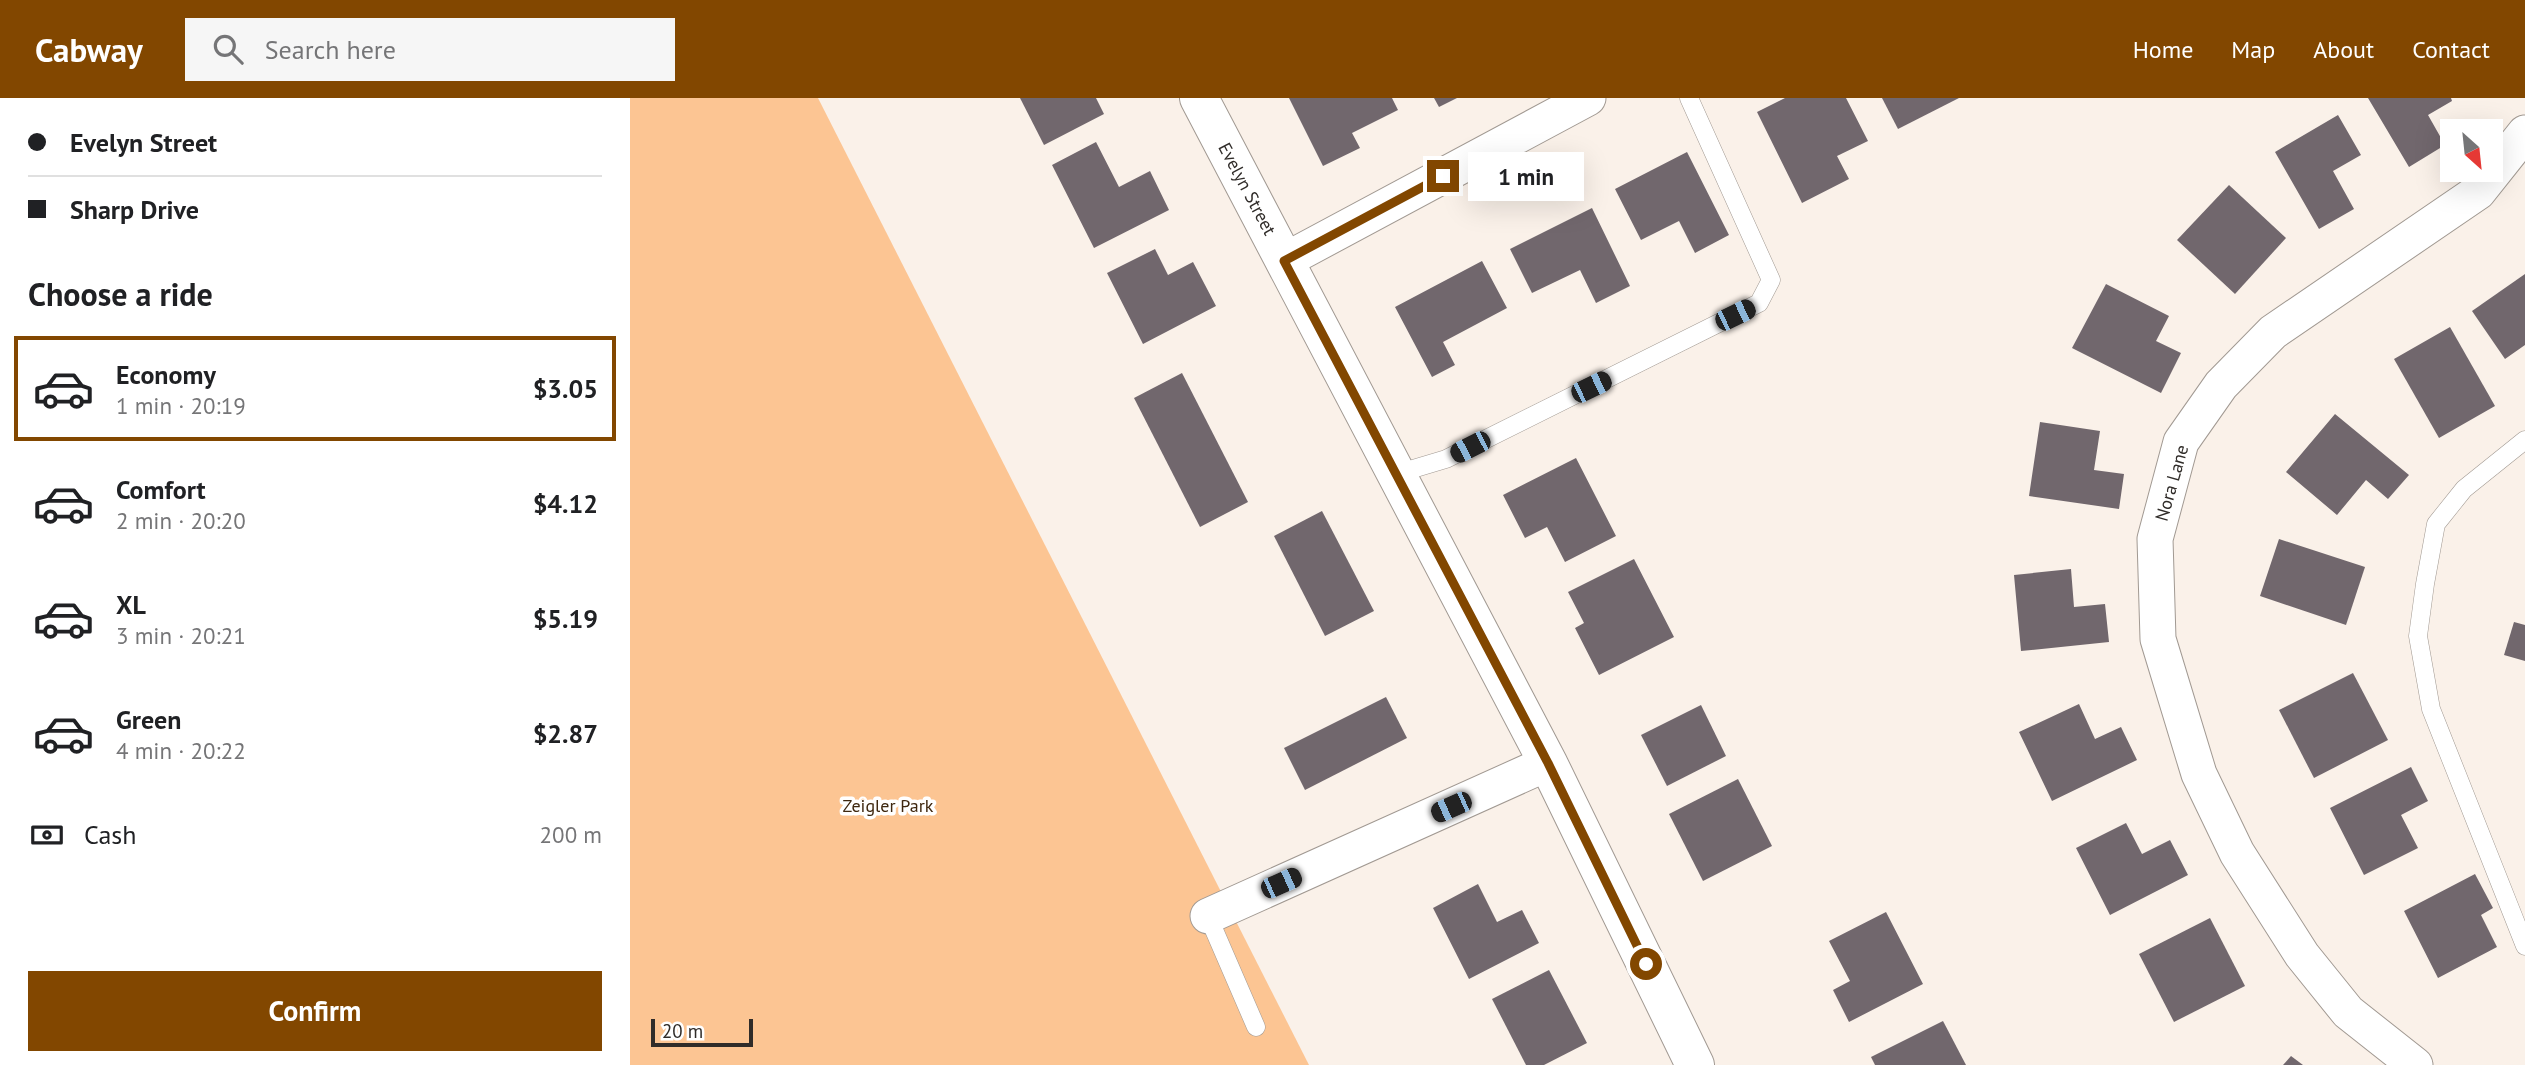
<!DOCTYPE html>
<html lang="en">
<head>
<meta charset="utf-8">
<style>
	body { margin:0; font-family:"PT Sans",sans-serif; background:#f6f6f6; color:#202124; height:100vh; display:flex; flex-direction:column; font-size:26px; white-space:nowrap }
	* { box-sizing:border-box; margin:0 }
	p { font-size:23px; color:#757577 }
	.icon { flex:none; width:38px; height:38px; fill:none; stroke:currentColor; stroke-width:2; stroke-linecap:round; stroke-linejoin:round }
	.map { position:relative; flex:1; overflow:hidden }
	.side { display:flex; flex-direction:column; background:#fff; width:630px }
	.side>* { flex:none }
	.hud { display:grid; align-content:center; height:154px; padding:0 28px; background:#fff }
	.needle { width:46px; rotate:153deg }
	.fabs { position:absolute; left:1810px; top:21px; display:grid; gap:14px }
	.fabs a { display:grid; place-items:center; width:63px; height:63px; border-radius:0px; background:#fff; box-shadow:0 7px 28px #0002; font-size:35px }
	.scale { position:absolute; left:21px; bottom:18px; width:102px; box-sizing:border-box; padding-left:7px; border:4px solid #302c29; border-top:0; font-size:19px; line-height:24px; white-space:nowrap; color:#302c29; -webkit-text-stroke:5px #fff; paint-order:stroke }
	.end { position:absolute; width:32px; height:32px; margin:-16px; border:9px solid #824700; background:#fff; box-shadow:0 0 0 4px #fff }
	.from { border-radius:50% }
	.bubble { position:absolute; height:49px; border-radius:0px; background:#fff; box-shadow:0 7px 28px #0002; font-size:23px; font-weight:600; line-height:49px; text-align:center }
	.car { position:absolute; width:21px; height:42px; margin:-21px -10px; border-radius:9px; box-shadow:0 0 5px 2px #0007; background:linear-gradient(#222 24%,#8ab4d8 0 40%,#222 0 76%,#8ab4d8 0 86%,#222 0) }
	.hud b { display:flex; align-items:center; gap:24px; height:66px; font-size:26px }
	.hud b+b { border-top:2px solid #e0e0e0 }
	.hud i { width:18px; height:18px; background:#202124 }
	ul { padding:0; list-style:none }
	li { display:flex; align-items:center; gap:21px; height:105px; margin:0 14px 10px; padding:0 14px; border:4px solid transparent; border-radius:0px }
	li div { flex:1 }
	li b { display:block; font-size:26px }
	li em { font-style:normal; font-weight:600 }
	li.selected { border-color:#824700 }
	li>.icon { width:63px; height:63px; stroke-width:1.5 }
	h2 { padding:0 28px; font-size:32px; line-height:84px }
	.pay { display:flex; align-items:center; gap:18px; height:77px; padding:0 28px; font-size:26px }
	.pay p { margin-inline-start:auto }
	.cta { display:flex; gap:14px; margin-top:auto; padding:14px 28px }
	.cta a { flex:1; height:80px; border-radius:0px; background:#824700; color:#fff; font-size:28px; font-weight:600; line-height:80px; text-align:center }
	header { display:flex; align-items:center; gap:42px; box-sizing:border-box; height:98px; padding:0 35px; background:#824700; color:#fff }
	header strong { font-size:33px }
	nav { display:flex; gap:38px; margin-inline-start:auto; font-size:24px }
	.search { width:490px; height:63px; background:#f6f6f6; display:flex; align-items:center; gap:18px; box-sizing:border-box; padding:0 24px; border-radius:0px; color:#757577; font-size:26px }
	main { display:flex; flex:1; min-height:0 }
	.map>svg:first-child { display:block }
	.green { fill:#fcc593 }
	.building { fill:#71676d }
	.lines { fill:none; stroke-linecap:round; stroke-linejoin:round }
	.service-casing { stroke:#a19992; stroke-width:19 }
	.minor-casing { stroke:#a19992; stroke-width:37 }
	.tertiary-casing { stroke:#a19992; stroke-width:40 }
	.service { stroke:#fff; stroke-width:18 }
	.minor { stroke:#fff; stroke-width:35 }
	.tertiary { stroke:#fff; stroke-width:38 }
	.route { stroke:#824700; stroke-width:9 }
	.labels { text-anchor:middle; stroke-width:7; stroke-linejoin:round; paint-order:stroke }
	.street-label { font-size:18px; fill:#302c29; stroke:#fff }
	.park-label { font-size:18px; fill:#3e270f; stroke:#fff }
</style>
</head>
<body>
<header>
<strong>Cabway</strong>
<div class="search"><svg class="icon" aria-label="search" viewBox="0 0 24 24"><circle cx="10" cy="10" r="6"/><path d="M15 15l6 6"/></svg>Search here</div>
<nav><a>Home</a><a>Map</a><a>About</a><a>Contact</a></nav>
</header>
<main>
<section class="side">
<div class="hud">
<b><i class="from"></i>Evelyn Street</b>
<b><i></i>Sharp Drive</b>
</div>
<h2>Choose a ride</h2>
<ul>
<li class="selected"><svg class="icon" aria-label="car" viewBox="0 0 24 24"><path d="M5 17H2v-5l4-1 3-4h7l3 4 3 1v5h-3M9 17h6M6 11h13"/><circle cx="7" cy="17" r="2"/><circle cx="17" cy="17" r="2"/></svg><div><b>Economy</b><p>1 min · 20:19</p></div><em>$3.05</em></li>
<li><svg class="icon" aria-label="car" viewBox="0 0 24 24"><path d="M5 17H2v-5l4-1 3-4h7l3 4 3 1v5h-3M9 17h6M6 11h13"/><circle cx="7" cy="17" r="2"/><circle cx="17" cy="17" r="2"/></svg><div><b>Comfort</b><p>2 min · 20:20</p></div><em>$4.12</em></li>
<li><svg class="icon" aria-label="car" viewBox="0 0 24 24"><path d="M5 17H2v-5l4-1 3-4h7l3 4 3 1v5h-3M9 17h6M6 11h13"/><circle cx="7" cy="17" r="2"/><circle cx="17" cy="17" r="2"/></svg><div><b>XL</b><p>3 min · 20:21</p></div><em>$5.19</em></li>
<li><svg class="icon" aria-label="car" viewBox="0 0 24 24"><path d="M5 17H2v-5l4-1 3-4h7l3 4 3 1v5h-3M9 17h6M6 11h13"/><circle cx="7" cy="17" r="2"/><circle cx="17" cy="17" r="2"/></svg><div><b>Green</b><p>4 min · 20:22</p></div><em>$2.87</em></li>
</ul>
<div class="pay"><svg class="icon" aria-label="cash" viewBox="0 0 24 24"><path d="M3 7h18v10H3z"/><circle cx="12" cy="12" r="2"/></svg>Cash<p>200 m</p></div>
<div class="cta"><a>Confirm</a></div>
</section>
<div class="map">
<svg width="1895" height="967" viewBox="0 0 1895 967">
	<rect width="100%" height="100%" fill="#faf1e9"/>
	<polygon class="green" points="0,0 188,0 679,967 0,967"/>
	<g class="building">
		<polygon points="390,0 466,0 474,16 414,47"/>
		<polygon points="659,0 762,0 768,12 722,35 730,50 693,68"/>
		<polygon points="804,0 827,0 809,9"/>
		<polygon points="1155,0 1216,0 1238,43 1207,58 1219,81 1172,105 1127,14"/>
		<polygon points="1252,0 1329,0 1268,31"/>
		<polygon points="1738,0 1821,0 1822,3 1798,17 1815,47 1779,69"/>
		<polygon points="1708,17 1731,57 1703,73 1724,111 1689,131 1645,54"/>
		<polygon points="466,44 489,89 520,73 539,112 464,150 422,67"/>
		<polygon points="1057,54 1099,137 1065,155 1049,123 1011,142 985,91"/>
		<polygon points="1599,87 1656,140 1605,196 1547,142"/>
		<polygon points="962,110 1000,188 966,205 950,172 902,195 880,151"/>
		<polygon points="525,151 538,177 563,164 586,208 513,246 477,175"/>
		<polygon points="852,163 877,210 813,244 825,267 802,279 765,209"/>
		<polygon points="1895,176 1895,247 1875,261 1842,213"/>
		<polygon points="1476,186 1539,218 1526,243 1551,255 1531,295 1442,250"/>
		<polygon points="1820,229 1865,308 1809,340 1764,261"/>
		<polygon points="552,275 618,404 570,429 504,300"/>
		<polygon points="1705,316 1779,377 1758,401 1736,382 1707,417 1656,374"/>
		<polygon points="1410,324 1470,333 1464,372 1494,376 1489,411 1399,398"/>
		<polygon points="946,360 986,438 935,464 917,429 895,440 873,397"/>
		<polygon points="692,413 744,513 695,538 644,438"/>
		<polygon points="1649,441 1735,469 1716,527 1630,498"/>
		<polygon points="1004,461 1044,539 969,577 945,530 954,525 938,494"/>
		<polygon points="1441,471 1444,509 1475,506 1479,544 1391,553 1384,477"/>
		<polygon points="1884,524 1895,527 1895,563 1874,557"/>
		<polygon points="1723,575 1758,642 1684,680 1649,612"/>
		<polygon points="756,599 777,640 675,692 654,650"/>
		<polygon points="1449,606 1465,641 1491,629 1507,662 1422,703 1389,634"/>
		<polygon points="1071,607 1096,658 1037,688 1011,637"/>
		<polygon points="1781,669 1798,703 1771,717 1788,750 1734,777 1700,710"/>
		<polygon points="1108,681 1142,748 1073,783 1039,716"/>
		<polygon points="1496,725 1512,756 1540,742 1558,777 1480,817 1446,750"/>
		<polygon points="1845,776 1863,810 1851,817 1867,849 1808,880 1774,813"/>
		<polygon points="848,786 867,824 892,812 909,845 839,881 803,810"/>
		<polygon points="1256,814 1293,886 1219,924 1203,892 1220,883 1199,843"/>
		<polygon points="1580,820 1615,888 1544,924 1509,856"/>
		<polygon points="919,872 957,945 914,967 896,967 862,901"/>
		<polygon points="1313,923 1336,967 1245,967 1241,959"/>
		<polygon points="1661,958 1673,967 1653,967"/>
	</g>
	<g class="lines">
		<defs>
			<g id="service">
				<polyline points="1895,342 1834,391 1806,426 1795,486 1788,538 1801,611 1895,848"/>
				<polyline points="766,376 816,361 1129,205 1141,182 1059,0"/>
				<polyline points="578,818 626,929"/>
			</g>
			<g id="minor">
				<polyline points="654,163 958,0"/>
				<polyline points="578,818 918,665"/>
				<polyline points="1785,967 1718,914 1672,857 1607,755 1569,676 1528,541 1525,441 1551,344 1591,287 1643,234 1848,94 1895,35"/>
			</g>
			<polyline id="tertiary" points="569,0 918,665 1065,967"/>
		</defs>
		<use href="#service" class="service-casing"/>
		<use href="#minor" class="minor-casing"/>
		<use href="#tertiary" class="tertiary-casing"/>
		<use href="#service" class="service"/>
		<use href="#minor" class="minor"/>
		<use href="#tertiary" class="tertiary"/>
	</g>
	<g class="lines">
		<polyline class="route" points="813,78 654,163 918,665 1016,866"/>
	</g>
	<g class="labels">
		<g class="street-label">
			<text transform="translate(617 91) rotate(62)" y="6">Evelyn Street</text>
			<text transform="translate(1542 385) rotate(-74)" y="6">Nora Lane</text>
		</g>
		<g class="park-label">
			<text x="258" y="714">Zeigler Park</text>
		</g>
	</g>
</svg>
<div class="fabs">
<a><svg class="needle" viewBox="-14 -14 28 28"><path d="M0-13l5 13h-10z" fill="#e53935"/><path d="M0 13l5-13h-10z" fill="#757577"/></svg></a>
</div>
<div class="scale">20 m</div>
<i class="end from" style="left:1016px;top:866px"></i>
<i class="end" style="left:813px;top:78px"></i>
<div class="bubble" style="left:838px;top:54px;width:116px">1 min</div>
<i class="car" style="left:1105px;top:217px;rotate:64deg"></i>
<i class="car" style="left:961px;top:289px;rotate:64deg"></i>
<i class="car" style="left:840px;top:349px;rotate:243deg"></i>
<i class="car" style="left:821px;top:709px;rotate:246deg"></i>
<i class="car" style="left:651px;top:785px;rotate:66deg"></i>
</div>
</main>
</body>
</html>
